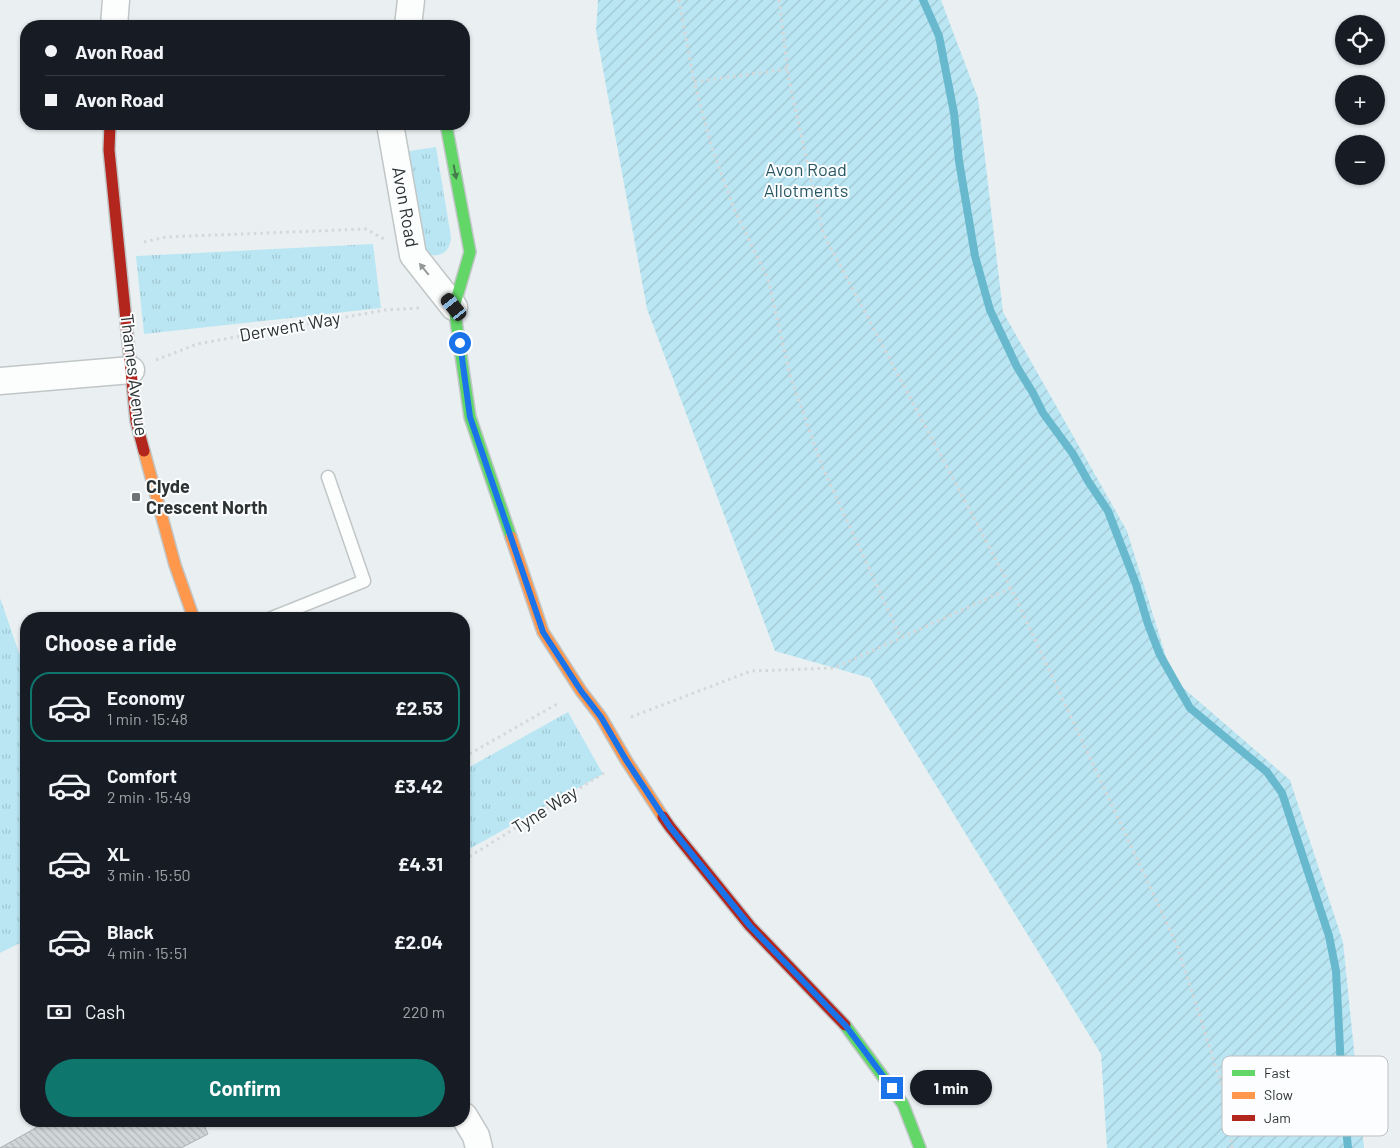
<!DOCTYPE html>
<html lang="en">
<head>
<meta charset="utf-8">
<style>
	body { margin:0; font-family:Barlow,sans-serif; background:#242831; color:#f1f3f6; height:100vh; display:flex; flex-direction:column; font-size:19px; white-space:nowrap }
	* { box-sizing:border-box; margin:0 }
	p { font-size:16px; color:#9ea1a6 }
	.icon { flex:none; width:28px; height:28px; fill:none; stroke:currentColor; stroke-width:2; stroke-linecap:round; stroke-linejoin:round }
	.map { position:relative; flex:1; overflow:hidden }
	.drawer { position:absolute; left:20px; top:612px; width:450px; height:515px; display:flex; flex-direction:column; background:#171b24; border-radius:20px; box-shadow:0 1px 4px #0004 }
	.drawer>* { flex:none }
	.hud { position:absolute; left:20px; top:20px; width:450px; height:110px; border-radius:20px; box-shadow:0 1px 4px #0004; display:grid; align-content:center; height:110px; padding:0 25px; background:#171b24 }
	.fabs { position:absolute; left:1335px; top:15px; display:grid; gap:10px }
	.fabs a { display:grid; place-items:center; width:50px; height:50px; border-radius:50%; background:#171b24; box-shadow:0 1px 4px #0004; font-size:25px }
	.end { position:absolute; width:22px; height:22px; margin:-11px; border:6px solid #1a73e8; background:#fff; box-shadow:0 0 0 2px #fff }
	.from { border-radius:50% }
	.bubble { position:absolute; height:35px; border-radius:18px; background:#171b24; box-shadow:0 1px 4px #0004; font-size:16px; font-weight:700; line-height:35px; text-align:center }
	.car { position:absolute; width:15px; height:30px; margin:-15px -8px; border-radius:6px; box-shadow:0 0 4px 1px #0007; background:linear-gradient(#222 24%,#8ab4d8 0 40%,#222 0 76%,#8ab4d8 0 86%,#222 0) }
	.hud b { display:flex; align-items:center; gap:18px; height:48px; font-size:19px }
	.hud b+b { border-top:1px solid #363941 }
	.hud i { width:12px; height:12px; background:#f1f3f6 }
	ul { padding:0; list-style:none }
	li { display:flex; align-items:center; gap:15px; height:70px; margin:0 10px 8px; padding:0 15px; border:2px solid transparent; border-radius:20px }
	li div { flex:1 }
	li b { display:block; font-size:19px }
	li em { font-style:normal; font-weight:700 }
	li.on { border-color:#0f766e }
	li>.icon { width:45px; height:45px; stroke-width:1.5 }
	h2 { padding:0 25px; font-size:22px; line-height:60px }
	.pay { display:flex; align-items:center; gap:12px; height:55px; padding:0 25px; font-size:19px }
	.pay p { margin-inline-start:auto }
	.cta { display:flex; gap:10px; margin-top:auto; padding:10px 25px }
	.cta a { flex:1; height:58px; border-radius:30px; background:#0f766e; color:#fff; font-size:20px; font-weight:700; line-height:58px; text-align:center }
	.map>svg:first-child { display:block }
	.grass { fill:url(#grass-tufts) }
	.garden { fill:url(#garden-furrows) }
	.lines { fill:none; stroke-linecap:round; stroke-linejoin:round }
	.stream { stroke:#69b9ce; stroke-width:8 }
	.building { fill:url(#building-back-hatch); stroke:#abb0b1 }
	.lane-casing { stroke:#c1c6c7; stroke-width:15 }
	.street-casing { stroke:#c1c6c7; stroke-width:29 }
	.fast-casing { stroke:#c1c6c7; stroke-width:14 }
	.slow-casing { stroke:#c1c6c7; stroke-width:14 }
	.jam-casing { stroke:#c1c6c7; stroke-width:14 }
	.path { stroke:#d6d7d8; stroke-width:3; stroke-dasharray:2.5 4; stroke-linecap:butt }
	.lane { stroke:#fcfdfd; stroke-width:12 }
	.street { stroke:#fcfdfd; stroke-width:26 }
	.fast { stroke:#63d668; stroke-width:11 }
	.slow { stroke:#ff974d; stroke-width:11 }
	.jam { stroke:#b3261e; stroke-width:11 }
	.oneway { fill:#457c4b }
	.oneway2 { fill:#949898 }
	.route { stroke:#1a73e8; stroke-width:6 }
	.poi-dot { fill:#6f7476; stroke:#fbfdfe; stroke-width:2 }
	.labels { text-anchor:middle; stroke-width:4; stroke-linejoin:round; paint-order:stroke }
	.park-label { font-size:18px; fill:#295764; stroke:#fbfdfe }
	.street-label { font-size:18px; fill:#2d3233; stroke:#fbfdfe }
	.poi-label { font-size:18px; font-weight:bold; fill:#2d3233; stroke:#fbfdfe; text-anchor:start }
	.key { fill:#fbfdfe; stroke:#bdc0c1; stroke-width:1 }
	.key-label { font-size:14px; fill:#2d3233 }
</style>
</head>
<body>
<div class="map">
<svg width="1400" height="1148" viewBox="0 0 1400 1148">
	<defs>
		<pattern id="grass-tufts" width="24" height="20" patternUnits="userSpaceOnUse" patternTransform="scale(1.25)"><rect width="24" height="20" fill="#bae6f3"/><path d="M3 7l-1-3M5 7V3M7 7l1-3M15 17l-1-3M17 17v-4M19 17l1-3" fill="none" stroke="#a0c6d1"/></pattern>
		<pattern id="garden-furrows" width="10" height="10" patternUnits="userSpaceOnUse" patternTransform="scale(1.25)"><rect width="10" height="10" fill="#bae6f3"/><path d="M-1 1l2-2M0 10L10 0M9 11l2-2" fill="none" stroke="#a0c6d1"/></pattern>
		<pattern id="building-back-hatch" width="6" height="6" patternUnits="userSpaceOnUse" patternTransform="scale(1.25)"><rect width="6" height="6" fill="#d1d6d8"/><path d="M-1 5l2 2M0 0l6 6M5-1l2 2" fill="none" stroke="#b4b8ba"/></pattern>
	</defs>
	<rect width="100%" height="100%" fill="#eaf0f2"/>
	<g class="grass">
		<path d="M 436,147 L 451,237 C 451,251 439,260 426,253 L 403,152 Z"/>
		<polygon points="373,244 381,308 144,334 136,256"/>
		<polygon points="0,598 26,673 26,940 0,953"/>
		<polygon points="568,712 603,774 464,852 464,770"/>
	</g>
	<polygon class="garden" points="598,0 941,0 978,98 1003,312 1127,531 1173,679 1290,780 1343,942 1364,1148 1107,1148 1101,1054 870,678 775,651 647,309 596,31"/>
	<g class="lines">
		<polyline class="stream" points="923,0 939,36 954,113 959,161 975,256 990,310 1017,367 1033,393 1043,413 1073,454 1088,481 1108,511 1136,584 1148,624 1160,655 1190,708 1267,772 1282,793 1329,936 1336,971 1342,1087 1348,1148"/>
	</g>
	<polygon class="building" points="48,1121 202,1121 208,1134 181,1148 0,1148"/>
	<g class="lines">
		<defs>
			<polyline id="lane" points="269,619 364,581 328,477"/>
			<g id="street">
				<polyline points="114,26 116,0"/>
				<polyline points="408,26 411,0"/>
				<polyline points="390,124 413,255 454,307"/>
				<polyline points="0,381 131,370"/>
				<polyline points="464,1116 476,1136 479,1148"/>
			</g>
			<g id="fast">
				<polyline points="446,124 470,252 454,307 470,417 511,537"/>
				<polyline points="845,1025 903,1104 920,1148"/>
			</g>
			<g id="slow">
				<polyline points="144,451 175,565 194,619"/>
				<polyline points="511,537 543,632 581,691 601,717 626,760 663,817"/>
			</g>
			<g id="jam">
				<polyline points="110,124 109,150 136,421 144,451"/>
				<polyline points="663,817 670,827 750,926 845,1025"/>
			</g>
		</defs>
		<use href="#lane" class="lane-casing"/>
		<use href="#street" class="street-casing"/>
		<use href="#fast" class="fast-casing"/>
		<use href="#slow" class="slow-casing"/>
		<use href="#jam" class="jam-casing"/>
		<g class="path">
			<polyline points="679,0 694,82"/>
			<polyline points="779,0 789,80 823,233 1011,588 1177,945 1227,1102 1232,1148"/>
			<polyline points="787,69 694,82 712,148 735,211 768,279 790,375 822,466 901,638"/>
			<polyline points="144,242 166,237 366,229 384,239"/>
			<polyline points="156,360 197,344 385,310 421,308"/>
			<polyline points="631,717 751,671 834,668 1011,588"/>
			<polyline points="464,757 557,704"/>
			<polyline points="464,860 604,773"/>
		</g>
		<use href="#lane" class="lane"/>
		<use href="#street" class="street"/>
		<use href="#fast" class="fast"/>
		<use href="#slow" class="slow"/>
		<use href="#jam" class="jam"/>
	</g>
	<defs><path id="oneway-solid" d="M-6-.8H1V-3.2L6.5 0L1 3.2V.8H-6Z" transform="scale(1.25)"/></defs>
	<use class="oneway" href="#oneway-solid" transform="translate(455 172) rotate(79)"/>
	<use class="oneway2" href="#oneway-solid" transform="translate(424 269) rotate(-129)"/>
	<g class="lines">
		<polyline class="route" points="460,343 470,417 543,632 581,691 601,717 626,760 670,827 750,926 846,1026 892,1088"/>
	</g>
	<rect class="poi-dot" x="131" y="492" width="10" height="10" rx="2.5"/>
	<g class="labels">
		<g class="park-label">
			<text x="806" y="176">Avon Road<tspan x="806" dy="21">Allotments</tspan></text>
		</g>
		<g class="street-label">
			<text transform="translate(405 207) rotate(80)" y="6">Avon Road</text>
			<text transform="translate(290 327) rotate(-10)" y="6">Derwent Way</text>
			<text transform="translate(134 375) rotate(83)" y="6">Thames Avenue</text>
			<text transform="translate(545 810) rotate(-32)" y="6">Tyne Way</text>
		</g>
		<g class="poi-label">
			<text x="146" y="493">Clyde<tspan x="146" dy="21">Crescent North</tspan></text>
		</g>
	</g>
	<rect x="1222" y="1056" width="166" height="80" rx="8" class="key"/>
	<rect x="1232" y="1070" width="23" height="6" fill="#63d668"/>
	<rect x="1232" y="1092" width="23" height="7" fill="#ff974d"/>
	<rect x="1232" y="1115" width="23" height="6" fill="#b3261e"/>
	<g class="key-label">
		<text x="1264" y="1078">Fast</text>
		<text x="1264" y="1100">Slow</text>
		<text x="1264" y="1123">Jam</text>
	</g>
</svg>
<div class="fabs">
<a><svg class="icon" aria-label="locate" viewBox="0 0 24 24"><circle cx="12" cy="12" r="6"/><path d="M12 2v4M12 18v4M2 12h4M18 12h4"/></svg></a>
<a>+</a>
<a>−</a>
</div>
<i class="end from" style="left:460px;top:343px"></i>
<i class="end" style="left:892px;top:1088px"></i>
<div class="bubble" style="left:910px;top:1070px;width:82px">1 min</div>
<i class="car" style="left:454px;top:307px;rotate:321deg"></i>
<div class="hud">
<b><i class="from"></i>Avon Road</b>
<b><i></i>Avon Road</b>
</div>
<section class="drawer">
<h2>Choose a ride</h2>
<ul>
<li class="on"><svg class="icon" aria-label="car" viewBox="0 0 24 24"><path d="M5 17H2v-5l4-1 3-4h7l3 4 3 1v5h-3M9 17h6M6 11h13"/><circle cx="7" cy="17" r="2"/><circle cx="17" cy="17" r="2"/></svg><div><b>Economy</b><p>1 min · 15:48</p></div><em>£2.53</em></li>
<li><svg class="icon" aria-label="car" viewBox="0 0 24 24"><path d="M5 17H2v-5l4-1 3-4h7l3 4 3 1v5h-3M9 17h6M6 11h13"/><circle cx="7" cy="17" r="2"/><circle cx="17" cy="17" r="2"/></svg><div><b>Comfort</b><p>2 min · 15:49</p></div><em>£3.42</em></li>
<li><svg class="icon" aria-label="car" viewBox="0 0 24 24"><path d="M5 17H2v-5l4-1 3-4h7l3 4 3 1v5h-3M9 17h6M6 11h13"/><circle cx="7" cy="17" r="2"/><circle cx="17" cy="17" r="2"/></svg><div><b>XL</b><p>3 min · 15:50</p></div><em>£4.31</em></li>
<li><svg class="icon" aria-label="car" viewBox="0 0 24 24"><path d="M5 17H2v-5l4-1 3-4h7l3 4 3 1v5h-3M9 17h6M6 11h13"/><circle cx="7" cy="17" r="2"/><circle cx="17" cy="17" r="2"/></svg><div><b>Black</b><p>4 min · 15:51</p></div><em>£2.04</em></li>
</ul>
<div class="pay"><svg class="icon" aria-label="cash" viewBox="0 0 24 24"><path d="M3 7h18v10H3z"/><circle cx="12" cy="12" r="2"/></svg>Cash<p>220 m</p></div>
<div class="cta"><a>Confirm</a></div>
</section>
</div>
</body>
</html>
